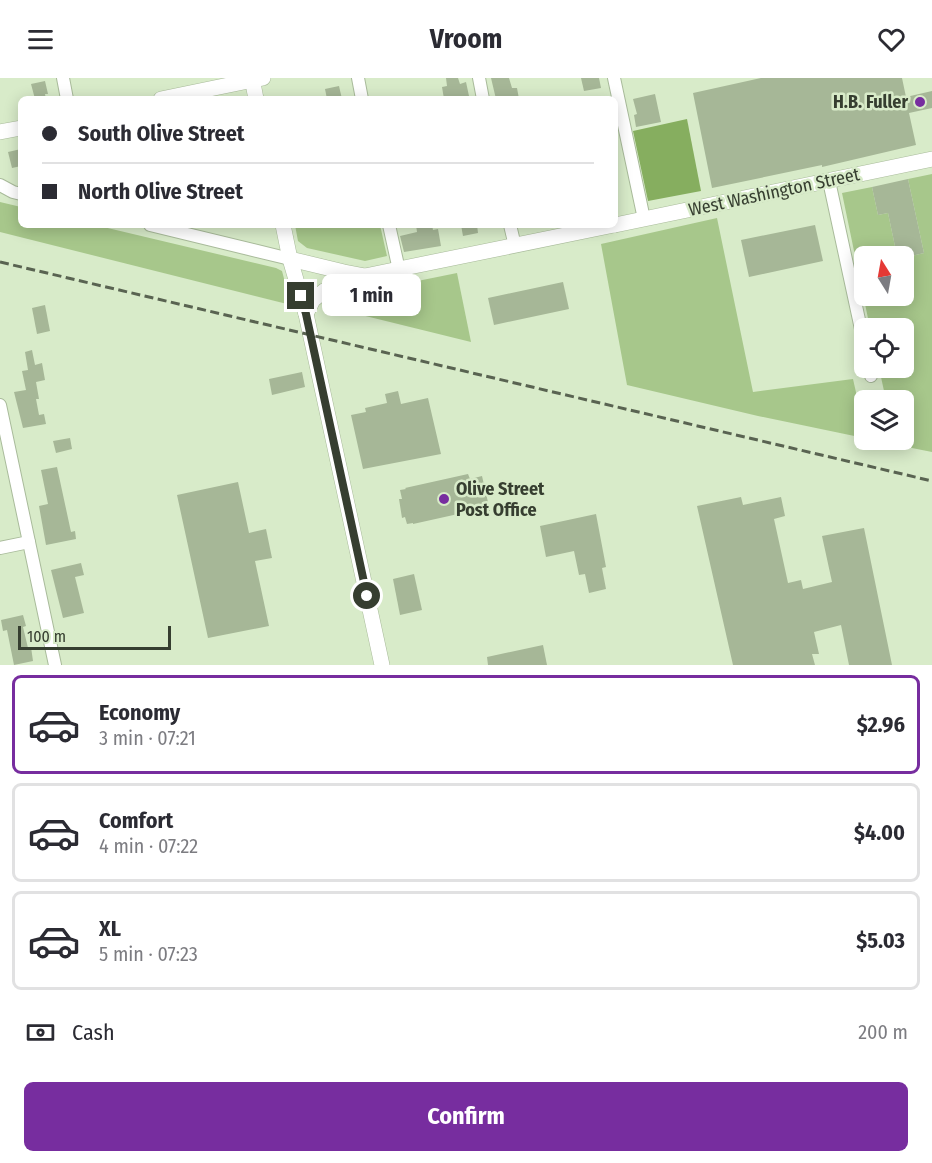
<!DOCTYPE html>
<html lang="en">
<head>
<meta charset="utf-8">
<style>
	body { margin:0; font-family:"Fira Sans Condensed",sans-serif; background:#f7f7f7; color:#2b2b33; height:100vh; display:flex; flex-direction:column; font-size:22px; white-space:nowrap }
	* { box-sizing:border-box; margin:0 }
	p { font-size:20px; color:#7c7c81 }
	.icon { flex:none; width:33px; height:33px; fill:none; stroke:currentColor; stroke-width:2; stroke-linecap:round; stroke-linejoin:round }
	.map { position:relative; height:587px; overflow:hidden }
	.details { display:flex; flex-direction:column; background:#fff; flex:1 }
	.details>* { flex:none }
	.top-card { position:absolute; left:18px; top:18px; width:600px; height:132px; border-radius:9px; box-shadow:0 3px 15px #0003; display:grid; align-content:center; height:132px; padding:0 24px; background:#fff }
	.needle { width:39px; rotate:349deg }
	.fabs { position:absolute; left:854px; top:168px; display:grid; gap:12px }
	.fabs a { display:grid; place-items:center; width:60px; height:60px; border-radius:9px; background:#fff; box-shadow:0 3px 15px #0003; font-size:30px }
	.scale { position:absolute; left:18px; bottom:15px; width:153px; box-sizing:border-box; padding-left:6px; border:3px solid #363e30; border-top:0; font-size:16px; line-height:21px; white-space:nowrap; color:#363e30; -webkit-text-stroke:4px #d8ebc9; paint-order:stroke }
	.end { position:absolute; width:27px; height:27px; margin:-14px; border:8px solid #363e30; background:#fff; box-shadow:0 0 0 3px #fff }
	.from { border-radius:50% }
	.bubble { position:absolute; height:42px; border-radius:9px; background:#fff; box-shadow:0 3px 15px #0003; font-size:20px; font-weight:700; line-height:42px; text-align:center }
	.top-card b { display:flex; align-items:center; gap:21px; height:57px; font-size:22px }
	.top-card b+b { border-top:2px solid #e1e1e2 }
	.top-card i { width:15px; height:15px; background:#2b2b33 }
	ul { padding:10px 0 0; list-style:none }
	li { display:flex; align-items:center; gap:18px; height:99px; margin:0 12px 9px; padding:0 12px; border:3px solid #e1e1e2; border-radius:9px }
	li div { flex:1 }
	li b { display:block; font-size:22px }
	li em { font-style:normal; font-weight:700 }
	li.active { border-color:#772d9f }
	li>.icon { width:54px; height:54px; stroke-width:1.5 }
	.pay { display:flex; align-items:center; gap:15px; height:66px; padding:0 24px; font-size:22px }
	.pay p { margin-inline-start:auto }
	.action { display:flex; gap:12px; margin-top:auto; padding:12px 24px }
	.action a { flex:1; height:69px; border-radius:9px; background:#772d9f; color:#fff; font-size:24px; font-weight:700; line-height:69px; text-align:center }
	header { display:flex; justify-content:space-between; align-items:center; height:78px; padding:0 24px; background:#fff; font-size:27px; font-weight:700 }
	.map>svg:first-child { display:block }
	.green { fill:#a7c78b }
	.forest { fill:#86ae5f }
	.building { fill:#a6b797 }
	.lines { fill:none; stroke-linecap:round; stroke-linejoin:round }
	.minor-casing { stroke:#a9bb9b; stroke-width:14 }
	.tertiary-casing { stroke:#a9bb9b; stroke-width:16 }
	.minor { stroke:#fff; stroke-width:12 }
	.tertiary { stroke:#fff; stroke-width:15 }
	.rail { stroke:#596351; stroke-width:3; stroke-dasharray:9 4.5; stroke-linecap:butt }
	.route { stroke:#363e30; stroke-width:8 }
	.poi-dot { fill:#772d9f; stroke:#d8ebc9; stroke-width:2 }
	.labels { text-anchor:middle; stroke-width:5; stroke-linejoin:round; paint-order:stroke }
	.poi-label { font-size:18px; font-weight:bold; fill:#363e30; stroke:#d8ebc9; text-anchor:end }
	.street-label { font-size:18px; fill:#363e30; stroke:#d8ebc9 }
</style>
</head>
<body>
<header><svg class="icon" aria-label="menu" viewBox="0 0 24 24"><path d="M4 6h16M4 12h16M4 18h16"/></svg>Vroom<svg class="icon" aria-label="heart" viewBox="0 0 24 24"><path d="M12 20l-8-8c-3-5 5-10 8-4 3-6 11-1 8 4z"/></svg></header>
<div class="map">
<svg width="932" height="587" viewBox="0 0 932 587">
	<rect width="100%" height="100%" fill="#d8ebc9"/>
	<g class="green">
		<polygon points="932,96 932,374 872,362 903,362 903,322 886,322 879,290 903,290 903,250 870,250 842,115 872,109 878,137 888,135 897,178 864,178 864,218 903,218 903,180 924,175 908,101"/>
		<polygon points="0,124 21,129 21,147 95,147 276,190 282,193 291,227 0,154"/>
		<polygon points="717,140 753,314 853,301 860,332 864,331 864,360 758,338 627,307 601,166"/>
		<polygon points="295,147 380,147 387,178 365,183 307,170 298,163"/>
		<polygon points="457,195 471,264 329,229 329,221"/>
	</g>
	<polygon class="forest" points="687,41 701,113 648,123 633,53"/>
	<g class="building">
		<polygon points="446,0 458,0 460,6 466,4 469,18 467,19 467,21 444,21 442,9 447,8"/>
		<polygon points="491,0 509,0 512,10 517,10 519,21 496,21"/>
		<polygon points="581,0 599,0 601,10 584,13"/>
		<polygon points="761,0 902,0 906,19 932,13 932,30 909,35 916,67 822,89 822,87 712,110 693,15"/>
		<polygon points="45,3 48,16 45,16 46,21 35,21 31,6"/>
		<polygon points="339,8 342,21 327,21 325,11"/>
		<polygon points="655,16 661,44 636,49 634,37 637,36 633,21"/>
		<polygon points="21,71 21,88 12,90 8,74"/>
		<polygon points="908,101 924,175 903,180 903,178 897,178 888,135 878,137 872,109"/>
		<polygon points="416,147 432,147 433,152 438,151 441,168 404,174 400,158 417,154"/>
		<polygon points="461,147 477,147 478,155 463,158"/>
		<polygon points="815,147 823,183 749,199 741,162"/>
		<polygon points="563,204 569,231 494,247 488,220"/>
		<polygon points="45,227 50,253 37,256 32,230"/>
		<polygon points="32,272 35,287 42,285 45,302 36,304 39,321 36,321 39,337 44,336 46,346 23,350 14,314 26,312 22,293 28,292 25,274"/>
		<polygon points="302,294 305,309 272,317 269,301"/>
		<polygon points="398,313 401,326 428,320 441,376 363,391 351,337 366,334 365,330 387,325 385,316"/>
		<polygon points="70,360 72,371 56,375 53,363"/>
		<polygon points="57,389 71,454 75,453 76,461 46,467 39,428 48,426 41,392"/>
		<polygon points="468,396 470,401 482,398 490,433 477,436 476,432 413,446 413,445 407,446 405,439 402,440 399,421 402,421 400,412 406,411 405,410"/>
		<polygon points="238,404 249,455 266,451 272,480 255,483 269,548 208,560 177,417"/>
		<polygon points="741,419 743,427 781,419 785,438 774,441 788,505 801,502 803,511 832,504 822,458 864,450 892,587 849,587 841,547 814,554 819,576 812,576 815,587 733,587 697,428"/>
		<polygon points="596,436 606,489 602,490 606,511 589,515 585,496 579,497 574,473 546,479 540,448"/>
		<polygon points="81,485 84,497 75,499 84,535 63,540 51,492"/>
		<polygon points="414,496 422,532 400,537 393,501"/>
		<polygon points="23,537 26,548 23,549 28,570 31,569 33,583 14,587 7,552 3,553 1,542"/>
		<polygon points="543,567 547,587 488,587 487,579"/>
	</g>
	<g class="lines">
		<defs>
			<g id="minor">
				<polyline points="63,0 67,21"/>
				<polyline points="358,0 362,21"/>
				<polyline points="479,0 483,21"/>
				<polyline points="614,0 644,141"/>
				<polyline points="829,103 864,265"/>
				<polyline points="0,107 13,114 21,116"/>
				<polyline points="150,147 290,181"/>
				<polyline points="389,147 399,192"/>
				<polyline points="510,147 515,168"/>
				<polyline points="869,290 871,298"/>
				<polyline points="0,327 55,587"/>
				<polyline points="0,470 29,464"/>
			</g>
			<g id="tertiary">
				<polyline points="252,0 256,21"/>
				<polyline points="161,21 263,0"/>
				<polyline points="0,54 21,50"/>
				<polyline points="283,147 290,181 306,236 382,587"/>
				<polyline points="615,147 932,81"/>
				<polyline points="290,181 344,194 365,198 614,147"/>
				<polyline points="306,236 313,222 324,213 338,209 365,198"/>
			</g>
		</defs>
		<use href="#minor" class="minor-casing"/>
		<use href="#tertiary" class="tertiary-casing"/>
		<use href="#minor" class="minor"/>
		<use href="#tertiary" class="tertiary"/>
		<polyline class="rail" points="0,184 932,403"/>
	</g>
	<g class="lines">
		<polyline class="route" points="301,218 306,236 367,518"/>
	</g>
	<g class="poi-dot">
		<circle cx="920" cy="24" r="6"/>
		<circle cx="444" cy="421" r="6"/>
	</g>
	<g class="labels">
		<g class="poi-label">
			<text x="908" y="30">H.B. Fuller</text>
			<text x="456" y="417" text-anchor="start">Olive Street<tspan x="456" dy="21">Post Office</tspan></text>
		</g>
		<g class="street-label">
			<text transform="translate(774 114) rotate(-12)" y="6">West Washington Street</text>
		</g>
	</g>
</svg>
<div class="fabs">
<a><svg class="needle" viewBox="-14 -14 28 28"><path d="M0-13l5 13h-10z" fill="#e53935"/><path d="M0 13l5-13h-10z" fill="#7c7c81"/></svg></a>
<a><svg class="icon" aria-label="locate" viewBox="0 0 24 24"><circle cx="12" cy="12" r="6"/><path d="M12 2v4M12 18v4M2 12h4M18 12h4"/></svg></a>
<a><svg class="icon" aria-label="layers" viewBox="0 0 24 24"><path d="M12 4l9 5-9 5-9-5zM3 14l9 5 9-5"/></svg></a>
</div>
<div class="scale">100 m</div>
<i class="end from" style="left:367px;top:518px"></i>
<i class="end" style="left:301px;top:218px"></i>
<div class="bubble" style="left:322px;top:196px;width:99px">1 min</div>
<div class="top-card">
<b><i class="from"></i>South Olive Street</b>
<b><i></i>North Olive Street</b>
</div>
</div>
<section class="details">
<ul>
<li class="active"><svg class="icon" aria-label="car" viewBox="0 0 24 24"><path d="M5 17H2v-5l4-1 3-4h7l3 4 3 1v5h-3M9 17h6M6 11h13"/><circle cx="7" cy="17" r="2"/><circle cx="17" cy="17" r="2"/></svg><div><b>Economy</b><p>3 min · 07:21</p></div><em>$2.96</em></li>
<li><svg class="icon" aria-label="car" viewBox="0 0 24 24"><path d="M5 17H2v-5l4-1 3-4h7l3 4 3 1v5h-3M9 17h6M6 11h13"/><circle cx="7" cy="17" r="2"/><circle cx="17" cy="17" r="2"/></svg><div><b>Comfort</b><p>4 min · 07:22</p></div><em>$4.00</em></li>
<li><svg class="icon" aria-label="car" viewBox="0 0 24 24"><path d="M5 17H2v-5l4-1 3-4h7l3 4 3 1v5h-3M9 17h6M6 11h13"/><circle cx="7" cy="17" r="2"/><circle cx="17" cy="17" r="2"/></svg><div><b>XL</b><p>5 min · 07:23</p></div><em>$5.03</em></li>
</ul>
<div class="pay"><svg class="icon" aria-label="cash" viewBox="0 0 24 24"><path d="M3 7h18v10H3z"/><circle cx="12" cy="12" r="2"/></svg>Cash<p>200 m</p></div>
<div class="action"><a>Confirm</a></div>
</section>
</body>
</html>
